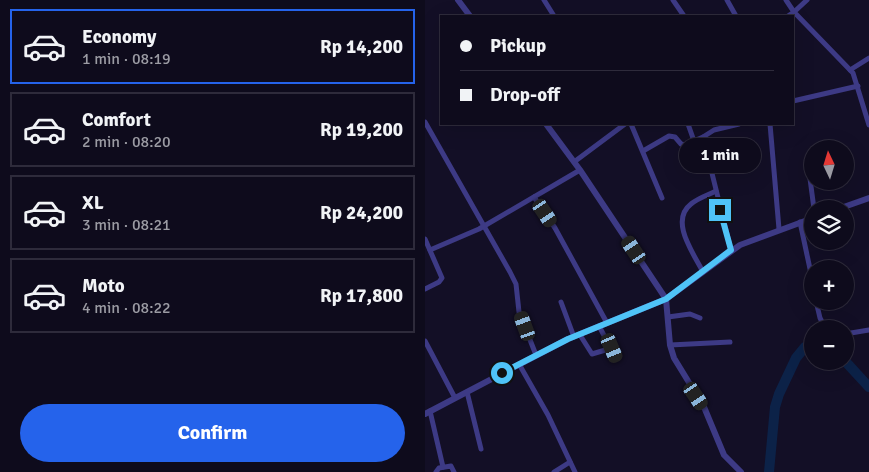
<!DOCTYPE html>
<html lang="en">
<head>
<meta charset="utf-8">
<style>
	body { margin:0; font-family:Signika,sans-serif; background:#1c1929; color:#f1f3f6; height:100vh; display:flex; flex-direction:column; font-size:19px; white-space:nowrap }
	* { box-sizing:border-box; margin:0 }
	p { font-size:16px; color:#9b9ba3 }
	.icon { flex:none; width:28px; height:28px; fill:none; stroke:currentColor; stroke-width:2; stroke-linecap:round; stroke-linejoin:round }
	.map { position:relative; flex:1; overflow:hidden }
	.panel { display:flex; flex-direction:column; background:#0e0b1c; width:425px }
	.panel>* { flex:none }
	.banner { position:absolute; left:15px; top:15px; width:354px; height:110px; border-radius:0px; box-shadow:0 5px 20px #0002,0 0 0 1px #2e2b3b; display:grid; align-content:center; height:110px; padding:0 20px; background:#0e0b1c }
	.needle { width:32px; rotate:356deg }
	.buttons { position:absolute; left:379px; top:140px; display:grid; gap:10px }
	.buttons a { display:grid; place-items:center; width:50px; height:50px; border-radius:50%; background:#0e0b1c; box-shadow:0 5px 20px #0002,0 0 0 1px #2e2b3b; font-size:25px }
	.end { position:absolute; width:22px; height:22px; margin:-11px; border:6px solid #4fc3f7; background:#111; box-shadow:0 0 0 2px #111 }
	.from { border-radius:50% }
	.bubble { position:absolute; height:35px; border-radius:18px; background:#0e0b1c; box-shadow:0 5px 20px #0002,0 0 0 1px #2e2b3b; font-size:16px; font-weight:700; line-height:35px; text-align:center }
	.car { position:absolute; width:15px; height:30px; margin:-15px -8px; border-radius:6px; box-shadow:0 0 4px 1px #0007; background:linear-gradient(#222 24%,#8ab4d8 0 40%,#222 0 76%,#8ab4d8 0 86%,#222 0) }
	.banner b { display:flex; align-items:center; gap:18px; height:48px; font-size:19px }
	.banner b+b { border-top:1px solid #2e2b3b }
	.banner i { width:12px; height:12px; background:#f1f3f6 }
	ul { padding:9px 0 0; list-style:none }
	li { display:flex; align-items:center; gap:15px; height:75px; margin:0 10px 8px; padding:0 10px; border:2px solid #2e2b3b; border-radius:0px }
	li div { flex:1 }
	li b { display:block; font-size:19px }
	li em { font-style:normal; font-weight:700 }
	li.on { border-color:#2563eb }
	li>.icon { width:45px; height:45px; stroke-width:1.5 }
	.primary-button { display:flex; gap:10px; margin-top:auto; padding:10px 20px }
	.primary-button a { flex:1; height:58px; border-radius:30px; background:#2563eb; color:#fff; font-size:20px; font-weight:700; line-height:58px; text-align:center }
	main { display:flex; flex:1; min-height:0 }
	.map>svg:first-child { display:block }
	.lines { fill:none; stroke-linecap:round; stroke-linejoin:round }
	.river { stroke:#0c2248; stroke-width:10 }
	.minor { stroke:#3d3a85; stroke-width:5 }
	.tertiary { stroke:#3d3a85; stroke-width:6 }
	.route { stroke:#4fc3f7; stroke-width:6 }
</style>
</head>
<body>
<main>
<section class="panel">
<ul>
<li class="on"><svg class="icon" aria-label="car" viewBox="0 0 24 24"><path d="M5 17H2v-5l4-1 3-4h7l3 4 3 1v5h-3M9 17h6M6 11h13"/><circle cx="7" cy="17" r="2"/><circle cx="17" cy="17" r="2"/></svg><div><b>Economy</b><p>1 min · 08:19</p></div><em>Rp 14,200</em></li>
<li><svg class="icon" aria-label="car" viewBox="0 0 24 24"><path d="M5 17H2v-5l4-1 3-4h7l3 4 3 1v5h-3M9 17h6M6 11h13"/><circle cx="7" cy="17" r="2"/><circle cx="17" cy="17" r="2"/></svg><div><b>Comfort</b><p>2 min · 08:20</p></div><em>Rp 19,200</em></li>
<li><svg class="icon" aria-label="car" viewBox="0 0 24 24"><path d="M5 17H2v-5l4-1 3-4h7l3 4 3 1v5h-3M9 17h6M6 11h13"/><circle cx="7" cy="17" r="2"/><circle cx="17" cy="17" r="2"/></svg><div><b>XL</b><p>3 min · 08:21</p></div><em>Rp 24,200</em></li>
<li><svg class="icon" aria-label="car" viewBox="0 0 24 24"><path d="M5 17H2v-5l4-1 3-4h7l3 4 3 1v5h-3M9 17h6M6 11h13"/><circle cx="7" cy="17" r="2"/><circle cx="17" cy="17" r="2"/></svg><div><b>Moto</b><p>4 min · 08:22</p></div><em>Rp 17,800</em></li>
</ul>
<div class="primary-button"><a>Confirm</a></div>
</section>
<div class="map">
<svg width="444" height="472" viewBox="0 0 444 472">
	<rect width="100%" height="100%" fill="#130f26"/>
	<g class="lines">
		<g class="river">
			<polyline points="420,361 444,387"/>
			<polyline points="344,472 350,407 354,394 371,358 380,347 388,345"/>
		</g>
		<g class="minor">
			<polyline points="119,0 129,16"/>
			<polyline points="248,0 259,16"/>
			<polyline points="302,0 311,16"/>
			<polyline points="361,0 369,12 363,16"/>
			<polyline points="382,0 369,12 428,73 444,125"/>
			<polyline points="425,70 444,58"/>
			<polyline points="368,101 433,86"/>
			<polyline points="0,122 85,272 91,284 94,312 111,355"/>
			<polyline points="206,124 237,198"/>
			<polyline points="263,124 269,141"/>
			<polyline points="345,124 354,229"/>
			<polyline points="218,151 244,136 250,137 256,144 260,145 278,137"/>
			<polyline points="283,161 327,149"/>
			<polyline points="149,162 200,124"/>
			<polyline points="384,171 389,209"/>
			<polyline points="109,197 130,228 182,323"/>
			<polyline points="375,222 388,283"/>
			<polyline points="0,239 17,278 14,282 0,289"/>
			<polyline points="5,250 54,229 155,170"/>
			<polyline points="306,250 278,137 289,130 314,124"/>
			<path d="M 278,272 C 269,254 244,221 266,204 C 273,198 283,195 291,191"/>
			<polyline points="391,301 395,318 401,329"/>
			<polyline points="136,302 149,337"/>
			<polyline points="243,317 265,314 275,318"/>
			<polyline points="174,326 191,358"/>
			<polyline points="420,334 444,330"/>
			<polyline points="155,335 167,354 187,348"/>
			<polyline points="0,341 30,398"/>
			<polyline points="245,345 305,342"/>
			<polyline points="94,364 123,415 150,472"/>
			<polyline points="42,392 56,449"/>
			<polyline points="5,411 18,467"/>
			<polyline points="11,472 14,468 26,466 29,472"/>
			<polyline points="129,472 145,462"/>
		</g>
		<g class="tertiary">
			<polyline points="33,0 45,16"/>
			<polyline points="121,124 155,170 241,299 245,345 249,358 279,407 299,455 316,472"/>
			<polyline points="413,209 444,198"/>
			<polyline points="0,414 143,339 241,299 315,245 388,218"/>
		</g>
	</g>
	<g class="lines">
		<polyline class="route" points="77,373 143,339 241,299 306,250 295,210"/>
	</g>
</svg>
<div class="buttons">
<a><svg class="needle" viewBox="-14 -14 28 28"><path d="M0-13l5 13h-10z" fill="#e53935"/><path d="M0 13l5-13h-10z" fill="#9b9ba3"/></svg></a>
<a><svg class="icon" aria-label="layers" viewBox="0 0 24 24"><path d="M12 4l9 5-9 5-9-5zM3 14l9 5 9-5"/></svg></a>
<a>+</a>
<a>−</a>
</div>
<i class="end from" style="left:77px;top:373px"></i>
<i class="end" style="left:295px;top:210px"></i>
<div class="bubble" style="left:254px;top:138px;width:82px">1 min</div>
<i class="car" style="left:120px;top:213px;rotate:146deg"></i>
<i class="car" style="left:209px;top:250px;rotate:326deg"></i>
<i class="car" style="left:100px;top:326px;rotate:340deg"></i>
<i class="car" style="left:187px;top:348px;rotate:157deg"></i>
<i class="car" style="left:271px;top:396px;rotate:146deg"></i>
<div class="banner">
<b><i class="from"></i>Pickup</b>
<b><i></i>Drop-off</b>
</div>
</div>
</main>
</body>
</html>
